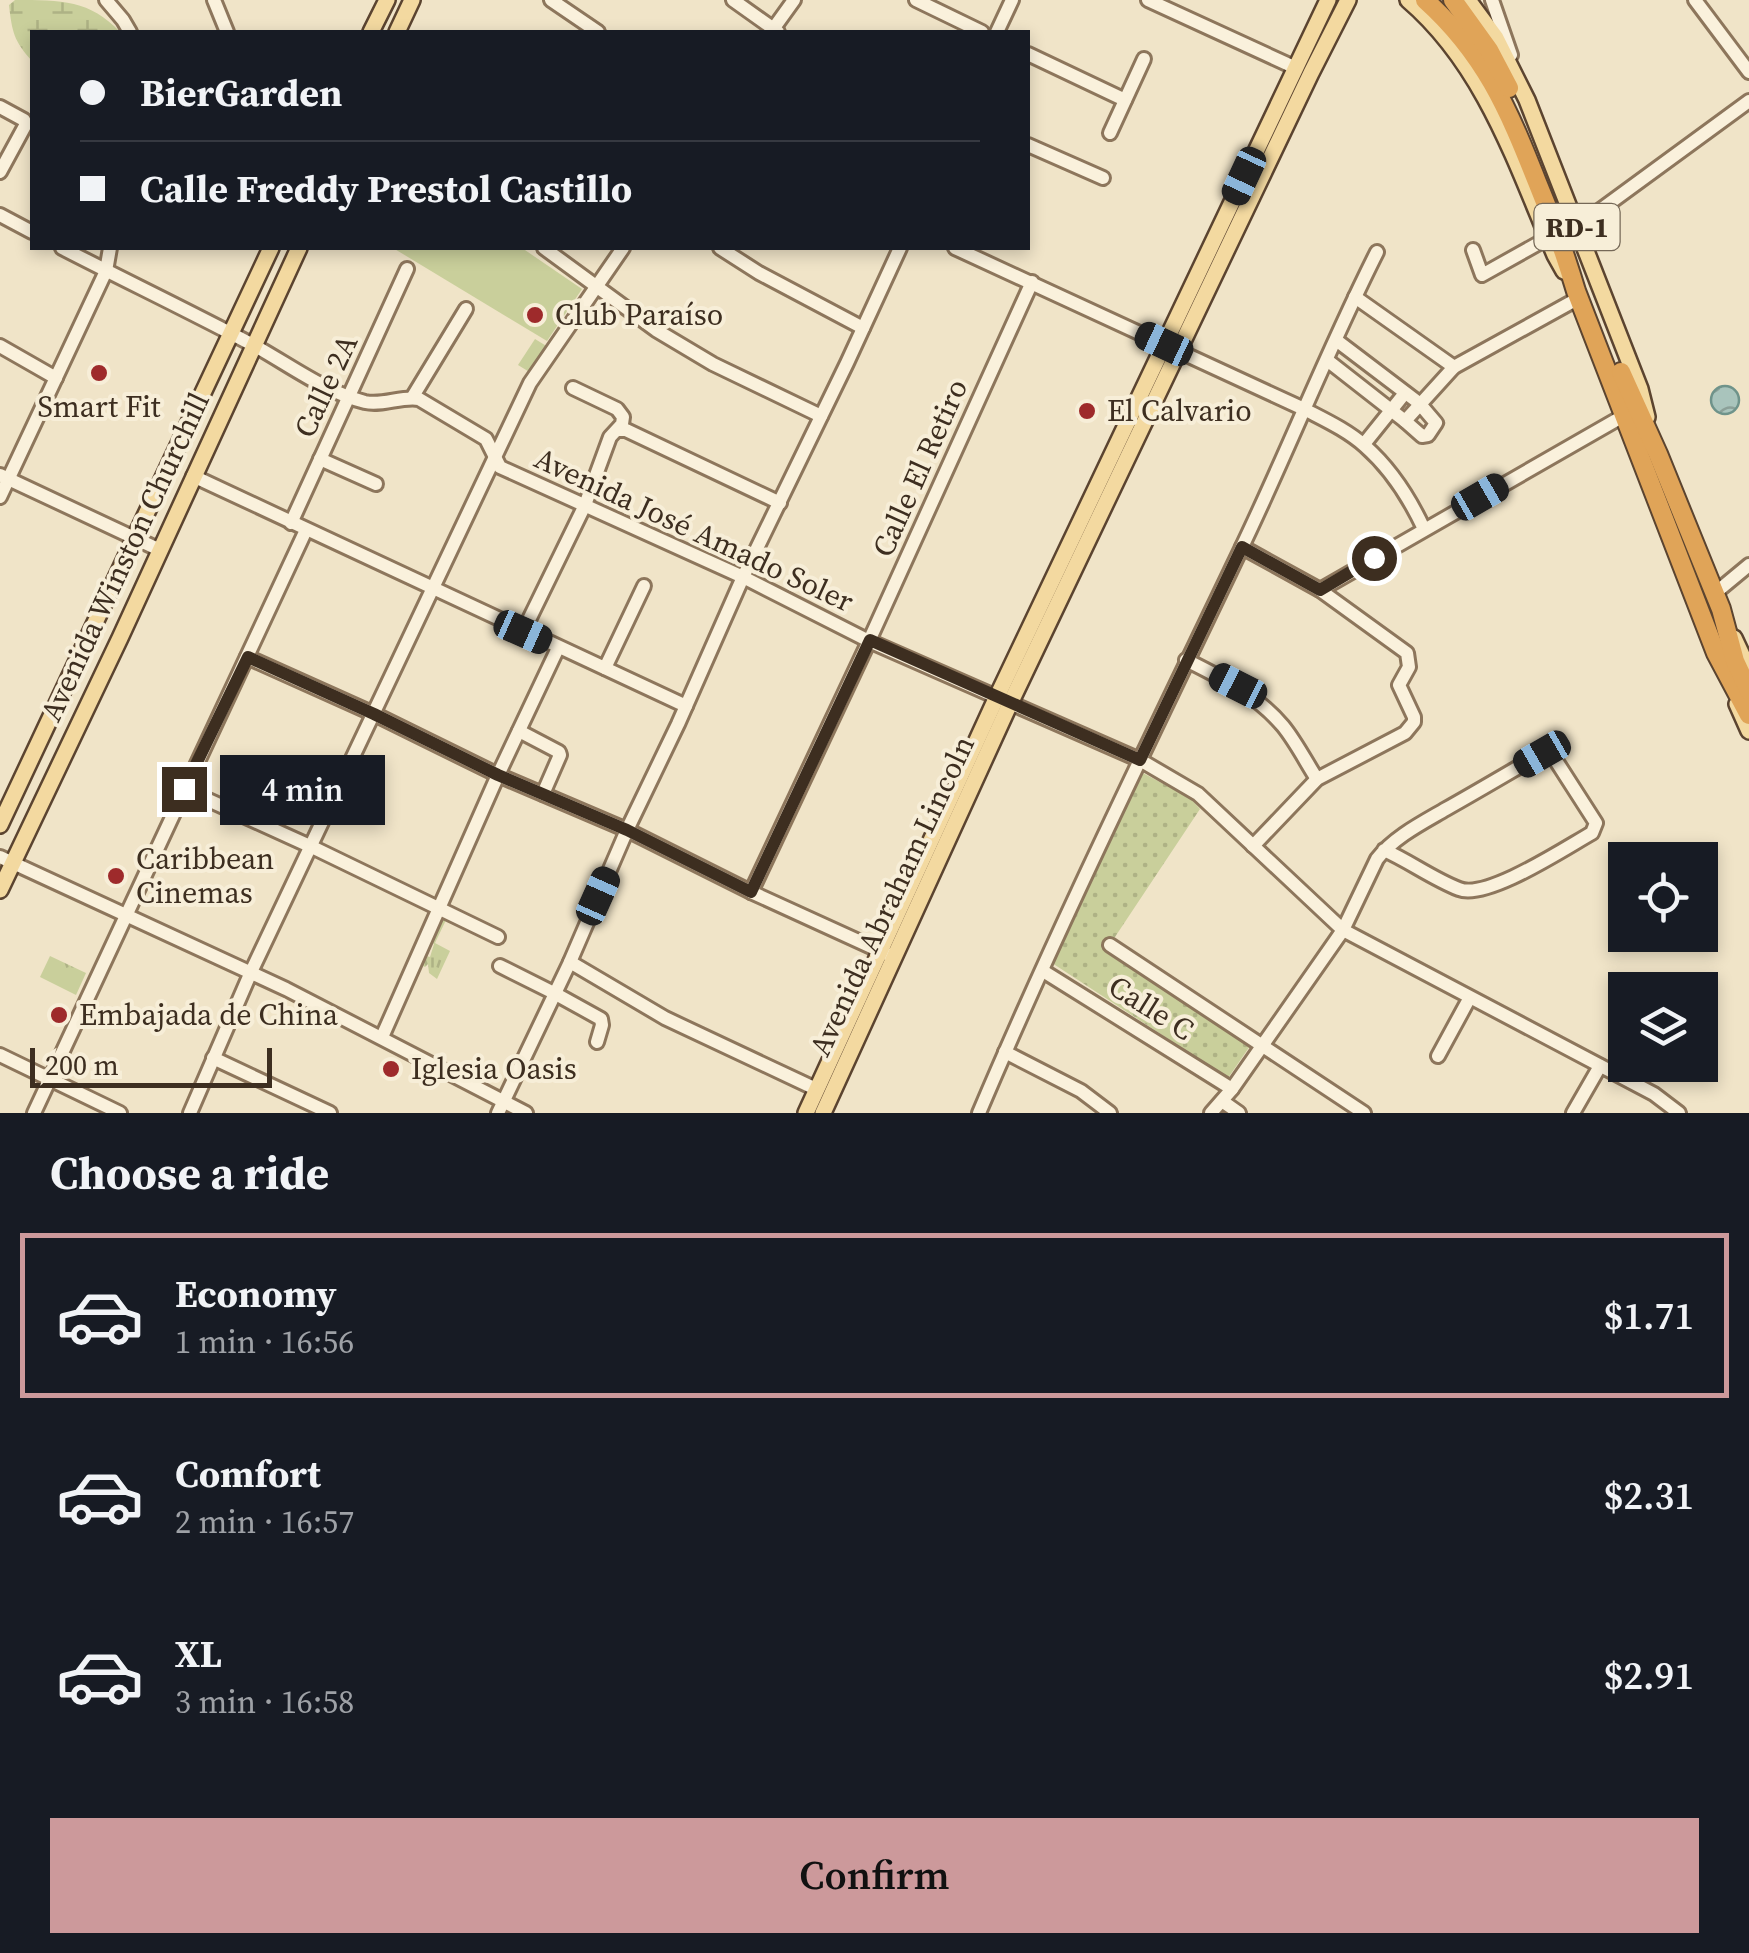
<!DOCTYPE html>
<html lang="en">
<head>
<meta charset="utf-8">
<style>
	body { margin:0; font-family:"Source Serif 4",serif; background:#20242c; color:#f1f3f6; height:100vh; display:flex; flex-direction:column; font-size:38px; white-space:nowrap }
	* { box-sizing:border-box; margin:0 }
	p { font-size:32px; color:#9ea1a6 }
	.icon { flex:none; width:55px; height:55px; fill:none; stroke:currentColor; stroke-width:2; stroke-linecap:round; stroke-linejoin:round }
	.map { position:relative; height:1113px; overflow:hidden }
	.details { display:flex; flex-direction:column; background:#171b24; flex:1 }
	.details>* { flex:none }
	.guide { position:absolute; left:30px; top:30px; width:1000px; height:220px; border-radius:0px; box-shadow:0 5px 15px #0003; display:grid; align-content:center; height:220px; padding:0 50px; background:#171b24 }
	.buttons { position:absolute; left:1608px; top:842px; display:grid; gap:20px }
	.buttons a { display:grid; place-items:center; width:110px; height:110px; border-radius:0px; background:#171b24; box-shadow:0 5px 15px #0003; font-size:50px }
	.scale { position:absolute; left:30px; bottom:25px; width:242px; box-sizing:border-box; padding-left:10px; border:5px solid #3d2e20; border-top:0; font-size:28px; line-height:35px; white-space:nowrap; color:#3d2e20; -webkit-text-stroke:8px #f7eed8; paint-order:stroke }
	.end { position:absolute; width:45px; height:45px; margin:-22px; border:12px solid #3d2e20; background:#fff; box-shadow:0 0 0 5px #fff }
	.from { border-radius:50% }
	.bubble { position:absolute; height:70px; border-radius:0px; background:#171b24; box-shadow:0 5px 15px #0003; font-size:32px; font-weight:600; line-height:70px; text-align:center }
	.car { position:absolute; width:30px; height:60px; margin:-30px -15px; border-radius:12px; box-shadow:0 0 8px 2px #0007; background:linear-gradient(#222 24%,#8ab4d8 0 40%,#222 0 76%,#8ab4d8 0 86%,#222 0) }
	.guide b { display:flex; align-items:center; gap:35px; height:95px; font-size:38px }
	.guide b+b { border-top:2px solid #363941 }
	.guide i { width:25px; height:25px; background:#f1f3f6 }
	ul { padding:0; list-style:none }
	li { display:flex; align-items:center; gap:30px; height:165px; margin:0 20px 15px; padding:0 30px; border:5px solid transparent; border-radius:0px }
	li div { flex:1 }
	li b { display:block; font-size:38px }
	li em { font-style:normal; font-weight:600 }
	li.current { border-color:#cc999b }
	li>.icon { width:90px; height:90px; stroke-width:1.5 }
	h2 { padding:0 50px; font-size:45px; line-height:120px }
	.cta { display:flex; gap:20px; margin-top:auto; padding:20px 50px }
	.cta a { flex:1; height:115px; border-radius:0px; background:#cc999b; color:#111; font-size:40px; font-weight:600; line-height:115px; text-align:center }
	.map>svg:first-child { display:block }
	.grass { fill:url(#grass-tufts) }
	.wetland { fill:url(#wetland-marsh) }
	.park { fill:url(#park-dots) }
	.pitch { fill:#c9cf9b }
	.water { fill:url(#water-waves); stroke:#6f938a; stroke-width:2.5 }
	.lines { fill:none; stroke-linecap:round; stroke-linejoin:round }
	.minor-casing { stroke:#8d765c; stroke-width:18 }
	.major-casing { stroke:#5b4430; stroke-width:20 }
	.highway-casing { stroke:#5b4430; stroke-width:22 }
	.minor { stroke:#faf1dc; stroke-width:12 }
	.major { stroke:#f3d9a0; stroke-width:15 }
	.highway { stroke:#e0a458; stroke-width:18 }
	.route { stroke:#3d2e20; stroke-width:12 }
	.poi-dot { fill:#9e2a2b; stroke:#f7eed8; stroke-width:4 }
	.labels { text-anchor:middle; stroke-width:8; stroke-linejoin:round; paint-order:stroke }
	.shield { fill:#f7eed8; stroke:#756857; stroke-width:2.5 }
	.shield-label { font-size:28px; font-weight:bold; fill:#3d2e20 }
	.poi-label { font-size:30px; fill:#3d2e20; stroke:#f7eed8; text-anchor:start }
	.street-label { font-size:30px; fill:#3d2e20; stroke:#f7eed8 }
</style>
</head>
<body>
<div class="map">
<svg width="1749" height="1113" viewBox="0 0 1749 1113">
	<defs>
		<pattern id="grass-tufts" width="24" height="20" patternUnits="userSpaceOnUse" patternTransform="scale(2.5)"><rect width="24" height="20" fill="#c9cf9b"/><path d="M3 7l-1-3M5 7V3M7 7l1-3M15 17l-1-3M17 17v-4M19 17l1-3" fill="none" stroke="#aeb285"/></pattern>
		<pattern id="wetland-marsh" width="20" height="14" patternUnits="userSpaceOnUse" patternTransform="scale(2.5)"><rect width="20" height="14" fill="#c9cf9b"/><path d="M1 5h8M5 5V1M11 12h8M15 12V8" fill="none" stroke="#aeb285"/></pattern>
		<pattern id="park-dots" width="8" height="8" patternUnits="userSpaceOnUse" patternTransform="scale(2.5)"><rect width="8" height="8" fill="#c9cf9b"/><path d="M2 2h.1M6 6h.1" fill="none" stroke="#aeb285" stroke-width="1.8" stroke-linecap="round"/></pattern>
		<pattern id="water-waves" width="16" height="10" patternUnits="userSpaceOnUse" patternTransform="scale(2.5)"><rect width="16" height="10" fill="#a9c4bc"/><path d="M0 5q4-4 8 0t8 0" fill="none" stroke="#8ba098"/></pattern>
	</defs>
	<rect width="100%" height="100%" fill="#f0e4c8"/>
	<g class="grass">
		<polygon points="442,919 446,920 435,943 450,951 437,979 429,973 428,964 425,967 421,965 426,956 430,957 434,944 431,942"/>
		<polygon points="50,956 86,973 76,995 40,977"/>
	</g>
	<path class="wetland" d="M 15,0 C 62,0 90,0 120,32 L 32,32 L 32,61 C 14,41 12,32 9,5 Z"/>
	<polygon class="park" points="1141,772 1190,798 1200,809 1105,952 1250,1046 1228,1078 1052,963"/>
	<g class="pitch">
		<polygon points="393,248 522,248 582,289 547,341"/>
		<polygon points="535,339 548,347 531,373 518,365"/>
	</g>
	<circle class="water" cx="1725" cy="400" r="14"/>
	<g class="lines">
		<defs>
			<g id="minor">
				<polyline points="106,0 123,20 130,32"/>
				<polyline points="214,0 227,32"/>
				<polyline points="551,0 598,32"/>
				<polyline points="733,0 778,32"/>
				<polyline points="916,0 982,32"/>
				<polyline points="1148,0 1296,68"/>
				<polyline points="1492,0 1511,55"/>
				<polyline points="1695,0 1749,72"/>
				<polyline points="771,32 794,0"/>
				<polyline points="997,32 1012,0"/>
				<polyline points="1028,54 1125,100"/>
				<polyline points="0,107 24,120 26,124 0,172"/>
				<polyline points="1110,133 1144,59"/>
				<polyline points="1028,145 1103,178"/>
				<polyline points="0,215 32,232"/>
				<polyline points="1577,227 1749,101"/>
				<path d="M 62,248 C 126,281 191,312 255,346 C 291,366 325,392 365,402 C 383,406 401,396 419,399 L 486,439 L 500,467 L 743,577 L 869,641 L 1140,760 L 1198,794 L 1343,930 L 1654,1094 L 1679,1113"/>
				<polyline points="544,248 656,330 713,364 821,416"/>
				<polyline points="720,248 759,273 863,328"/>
				<path d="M 955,248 L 1304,409 C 1325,420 1347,430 1365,446 C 1390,468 1410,499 1424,529"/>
				<polyline points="1473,250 1482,275 1548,238"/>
				<polyline points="1355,297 1454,367"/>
				<polyline points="1336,340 1419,403 1436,423 1428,435 1422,436 1405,421"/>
				<polyline points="0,346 56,378"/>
				<polyline points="1327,360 1405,421 1454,367 1579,298"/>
				<polyline points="412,398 466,309"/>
				<polyline points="618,430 626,430 780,503"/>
				<polyline points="1364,444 1405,393"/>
				<polyline points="320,459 376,484"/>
				<polyline points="0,475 160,550"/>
				<polyline points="193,476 686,706"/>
				<polyline points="0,497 106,271 110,248"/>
				<polyline points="291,523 407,269"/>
				<polyline points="1242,547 1320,590 1407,653 1409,667 1399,685 1414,717 1414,722 1405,733 1317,779 1253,846"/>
				<polyline points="1320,590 1625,415"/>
				<polyline points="1714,594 1749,565"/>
				<polyline points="523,632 585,505 610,437 622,424 623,417 617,409 573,388"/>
				<polyline points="247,657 374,714 498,775 627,830 751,892 889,955"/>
				<path d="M 1186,660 C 1222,678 1257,695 1283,726 C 1296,742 1306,762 1317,779"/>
				<polyline points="605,668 644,586"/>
				<polyline points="519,731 559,752 560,755 543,794"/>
				<polyline points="184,789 312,847 498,937"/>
				<polyline points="0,857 286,989 526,1113"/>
				<polyline points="751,892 869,641 1032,282"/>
				<polyline points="1110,945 1364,1113"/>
				<polyline points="570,962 665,1018 816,1089"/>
				<polyline points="500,966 554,993 601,1019 602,1025 597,1042"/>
				<polyline points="1043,971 1232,1089"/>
				<polyline points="382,1037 498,775 558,648"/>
				<polyline points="1005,1052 1081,1091 1110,1113"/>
				<polyline points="0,1055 120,1113"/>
				<polyline points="1438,1056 1469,999"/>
				<polyline points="213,1058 330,1113"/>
				<polyline points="1222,1101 1239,1113"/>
				<polyline points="34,1113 306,530"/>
				<polyline points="190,1113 251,972 530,383 623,248"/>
				<polyline points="498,1113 570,962 627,830 678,724 743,577 847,363 900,248"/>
				<path d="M 979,1113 C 1060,922 1152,736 1241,549 C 1288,451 1328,349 1377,252"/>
				<path d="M 1211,1113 L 1232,1089 L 1343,930 L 1377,859 C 1394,837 1422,823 1446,809 C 1478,791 1510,772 1541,754 L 1553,756 L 1596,823 L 1592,833 C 1565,848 1487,900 1459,889 C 1433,879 1409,861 1384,850"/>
				<polyline points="1573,1113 1600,1066"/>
			</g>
			<g id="major">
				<path d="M 1408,0 C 1485,66 1516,164 1555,255 L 1564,271"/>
				<polyline points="1468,0 1496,38 1527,100 1640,389 1647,417"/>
				<polyline points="371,32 387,0"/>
				<polyline points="397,32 412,0"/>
				<polyline points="1734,638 1749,670"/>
				<polyline points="1737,704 1749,731"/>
				<polyline points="0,825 271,248"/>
				<polyline points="0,890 120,638 299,248"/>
				<polyline points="806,1113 995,701 1328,0"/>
				<polyline points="823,1113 1007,710 1311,73 1348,0"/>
			</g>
			<g id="highway">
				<path d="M 1425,0 C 1485,54 1508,109 1537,182 C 1552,218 1565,254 1576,291 L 1716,653 L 1749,715"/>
				<polyline points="1453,0 1489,50 1509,88"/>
				<polyline points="1621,372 1658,454 1721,609 1735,661 1749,691"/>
			</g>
		</defs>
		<use href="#minor" class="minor-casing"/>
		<use href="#major" class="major-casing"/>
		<use href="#highway" class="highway-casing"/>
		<use href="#minor" class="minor"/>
		<use href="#major" class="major"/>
		<use href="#highway" class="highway"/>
	</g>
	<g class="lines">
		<polyline class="route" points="184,789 248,657 374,714 498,775 627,830 751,892 870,640 1140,760 1242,547 1320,590 1374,558"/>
	</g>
	<g class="poi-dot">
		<circle cx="535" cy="315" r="10"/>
		<circle cx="99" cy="373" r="10"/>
		<circle cx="1087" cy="411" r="10"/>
		<circle cx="116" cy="876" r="10"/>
		<circle cx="59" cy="1015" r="10"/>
		<circle cx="391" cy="1069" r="10"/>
	</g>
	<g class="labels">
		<rect class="shield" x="1534.5" y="204" width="85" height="46" rx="8"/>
		<g class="shield-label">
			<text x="1577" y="237">RD-1</text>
		</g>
		<g class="poi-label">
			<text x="555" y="325">Club Paraíso</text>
			<text x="99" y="417" text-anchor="middle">Smart Fit</text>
			<text x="1107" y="421">El Calvario</text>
			<text x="136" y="869">Caribbean<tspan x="136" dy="34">Cinemas</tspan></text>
			<text x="79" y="1025">Embajada de China</text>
			<text x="411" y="1079">Iglesia Oasis</text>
		</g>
		<g class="street-label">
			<text transform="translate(326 386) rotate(-65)" y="10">Calle 2A</text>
			<text transform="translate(920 468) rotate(-66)" y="10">Calle El Retiro</text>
			<text transform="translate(694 530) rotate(25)" y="10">Avenida José Amado Soler</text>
			<text transform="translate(125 557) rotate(-65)" y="10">Avenida Winston Churchill</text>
			<text transform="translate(892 896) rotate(-65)" y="10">Avenida Abraham Lincoln</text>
			<text transform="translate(1151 1008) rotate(32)" y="10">Calle C</text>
		</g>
	</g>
</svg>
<div class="buttons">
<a><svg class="icon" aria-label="locate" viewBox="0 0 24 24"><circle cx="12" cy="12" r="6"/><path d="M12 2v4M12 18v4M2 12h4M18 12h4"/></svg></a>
<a><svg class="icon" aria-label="layers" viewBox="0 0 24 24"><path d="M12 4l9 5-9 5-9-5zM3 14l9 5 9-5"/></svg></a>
</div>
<div class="scale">200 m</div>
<i class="end from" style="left:1374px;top:558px"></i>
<i class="end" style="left:184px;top:789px"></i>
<div class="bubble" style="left:220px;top:755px;width:165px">4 min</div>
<i class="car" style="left:1244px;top:176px;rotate:205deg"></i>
<i class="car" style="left:1164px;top:344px;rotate:295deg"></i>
<i class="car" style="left:1480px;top:497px;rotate:60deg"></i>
<i class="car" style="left:523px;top:632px;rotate:114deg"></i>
<i class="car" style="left:1238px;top:686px;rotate:297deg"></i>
<i class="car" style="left:1542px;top:754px;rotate:240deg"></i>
<i class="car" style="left:598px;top:896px;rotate:24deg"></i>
<div class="guide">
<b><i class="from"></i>BierGarden</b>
<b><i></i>Calle Freddy Prestol Castillo</b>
</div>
</div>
<section class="details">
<h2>Choose a ride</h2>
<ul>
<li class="current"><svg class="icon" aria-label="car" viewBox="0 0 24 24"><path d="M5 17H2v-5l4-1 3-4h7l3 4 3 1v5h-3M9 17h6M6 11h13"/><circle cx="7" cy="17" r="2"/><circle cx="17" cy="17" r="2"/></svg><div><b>Economy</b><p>1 min · 16:56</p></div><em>$1.71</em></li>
<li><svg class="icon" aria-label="car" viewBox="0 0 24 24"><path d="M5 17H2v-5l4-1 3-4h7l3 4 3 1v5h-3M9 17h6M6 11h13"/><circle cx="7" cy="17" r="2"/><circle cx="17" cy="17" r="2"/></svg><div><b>Comfort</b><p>2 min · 16:57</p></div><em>$2.31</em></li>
<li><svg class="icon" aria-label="car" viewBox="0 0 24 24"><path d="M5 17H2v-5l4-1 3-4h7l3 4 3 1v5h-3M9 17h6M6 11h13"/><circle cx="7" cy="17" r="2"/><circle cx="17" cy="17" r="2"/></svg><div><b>XL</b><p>3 min · 16:58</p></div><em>$2.91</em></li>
</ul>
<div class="cta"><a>Confirm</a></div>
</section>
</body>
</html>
